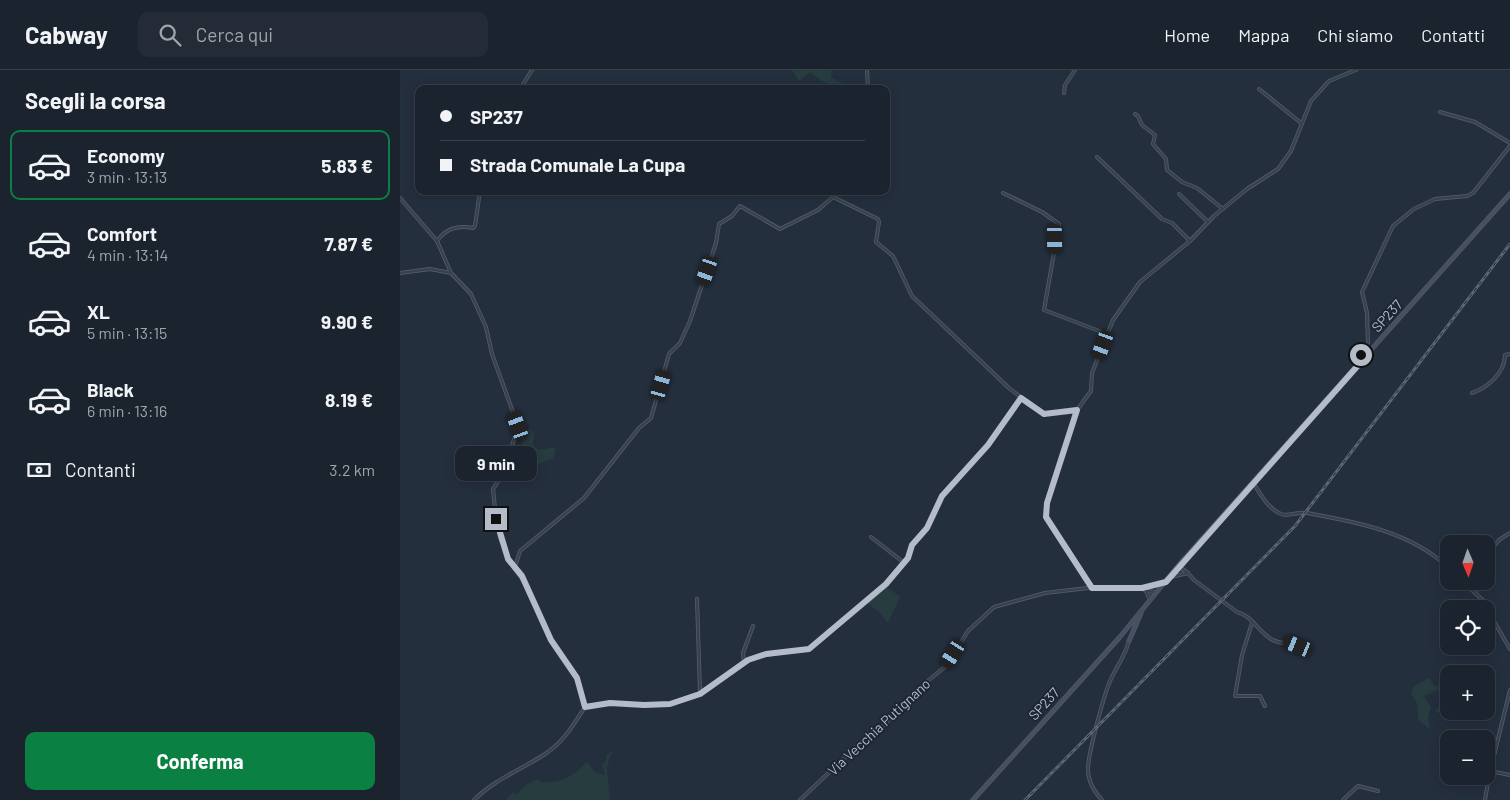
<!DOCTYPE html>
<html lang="it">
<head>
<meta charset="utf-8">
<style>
	body { margin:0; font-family:Barlow,sans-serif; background:#242b36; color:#f1f3f6; height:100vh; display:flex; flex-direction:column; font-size:19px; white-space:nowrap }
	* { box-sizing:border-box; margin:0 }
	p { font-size:16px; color:#a0a4aa }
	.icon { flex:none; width:28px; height:28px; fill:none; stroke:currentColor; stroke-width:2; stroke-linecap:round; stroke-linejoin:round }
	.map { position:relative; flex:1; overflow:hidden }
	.side { display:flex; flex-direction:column; background:#1b232e; width:400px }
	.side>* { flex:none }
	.guide { position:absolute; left:15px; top:15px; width:475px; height:110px; border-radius:10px; box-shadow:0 2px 12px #0003,0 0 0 1px #39404a; display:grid; align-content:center; height:110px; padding:0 25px; background:#1b232e }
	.needle { width:32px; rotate:178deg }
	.buttons { position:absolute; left:1040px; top:465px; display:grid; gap:10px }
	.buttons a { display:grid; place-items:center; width:55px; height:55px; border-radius:10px; background:#1b232e; box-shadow:0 2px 12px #0003,0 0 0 1px #39404a; font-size:25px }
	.end { position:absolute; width:22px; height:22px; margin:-11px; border:6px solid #b4bcc9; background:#111; box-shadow:0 0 0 2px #111 }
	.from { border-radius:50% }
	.bubble { position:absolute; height:35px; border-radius:10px; background:#1b232e; box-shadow:0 2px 12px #0003,0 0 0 1px #39404a; font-size:16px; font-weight:700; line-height:35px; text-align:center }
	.car { position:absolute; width:15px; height:30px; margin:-15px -8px; border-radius:6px; box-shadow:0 0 4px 1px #0007; background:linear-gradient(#222 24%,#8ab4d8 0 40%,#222 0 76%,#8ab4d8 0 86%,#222 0) }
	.guide b { display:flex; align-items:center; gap:18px; height:48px; font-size:19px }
	.guide b+b { border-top:1px solid #39404a }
	.guide i { width:12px; height:12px; background:#f1f3f6 }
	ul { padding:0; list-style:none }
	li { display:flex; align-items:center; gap:15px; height:70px; margin:0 10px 8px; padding:0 15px; border:2px solid transparent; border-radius:10px }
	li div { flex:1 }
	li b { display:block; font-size:19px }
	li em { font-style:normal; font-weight:700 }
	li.active { border-color:#0b8043 }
	li>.icon { width:45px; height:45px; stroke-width:1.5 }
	h2 { padding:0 25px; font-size:22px; line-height:60px }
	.pay { display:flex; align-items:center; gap:12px; height:55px; padding:0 25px; font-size:19px }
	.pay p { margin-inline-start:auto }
	.button { display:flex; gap:10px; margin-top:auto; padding:10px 25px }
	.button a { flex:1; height:58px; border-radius:10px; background:#0b8043; color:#fff; font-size:20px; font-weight:700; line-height:58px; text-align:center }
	header { display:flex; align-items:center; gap:30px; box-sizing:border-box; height:70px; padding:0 25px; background:#1b232e; border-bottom:1px solid #39404a }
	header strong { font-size:24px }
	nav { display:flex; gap:28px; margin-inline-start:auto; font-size:18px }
	.search { width:350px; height:45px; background:#242b36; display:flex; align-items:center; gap:12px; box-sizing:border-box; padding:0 18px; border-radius:10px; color:#a0a4aa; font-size:19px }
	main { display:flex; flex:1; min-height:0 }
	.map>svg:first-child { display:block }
	.green { fill:#263c3f }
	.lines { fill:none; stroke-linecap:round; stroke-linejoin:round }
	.street-casing { stroke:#565f6c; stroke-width:4 }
	.secondary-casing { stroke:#565f6c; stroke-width:5 }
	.street { stroke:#38414e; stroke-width:2.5 }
	.secondary { stroke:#465061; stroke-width:4 }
	.rail-casing { stroke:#5a6575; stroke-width:3 }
	.rail { stroke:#1d2633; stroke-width:1; stroke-dasharray:4; stroke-linecap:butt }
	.route { stroke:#b4bcc9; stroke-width:6 }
	.labels { text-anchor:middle; stroke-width:4; stroke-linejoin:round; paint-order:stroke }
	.street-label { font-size:14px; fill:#b4bcc9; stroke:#1d2633 }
</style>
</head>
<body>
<header>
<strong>Cabway</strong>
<div class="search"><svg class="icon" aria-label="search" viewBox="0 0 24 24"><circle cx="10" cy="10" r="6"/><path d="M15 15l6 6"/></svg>Cerca qui</div>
<nav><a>Home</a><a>Mappa</a><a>Chi siamo</a><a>Contatti</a></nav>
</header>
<main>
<section class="side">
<h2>Scegli la corsa</h2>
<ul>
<li class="active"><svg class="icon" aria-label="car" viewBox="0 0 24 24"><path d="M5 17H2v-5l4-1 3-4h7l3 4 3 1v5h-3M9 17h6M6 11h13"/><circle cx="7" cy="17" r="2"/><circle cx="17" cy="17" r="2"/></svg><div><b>Economy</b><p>3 min · 13:13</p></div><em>5.83 €</em></li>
<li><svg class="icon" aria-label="car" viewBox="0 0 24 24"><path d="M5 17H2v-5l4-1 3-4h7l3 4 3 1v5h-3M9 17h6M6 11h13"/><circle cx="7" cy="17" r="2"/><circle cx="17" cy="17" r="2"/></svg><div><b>Comfort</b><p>4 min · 13:14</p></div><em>7.87 €</em></li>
<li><svg class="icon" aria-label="car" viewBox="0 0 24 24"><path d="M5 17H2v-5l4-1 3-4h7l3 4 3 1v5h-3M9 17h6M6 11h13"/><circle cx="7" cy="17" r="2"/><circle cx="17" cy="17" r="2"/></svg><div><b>XL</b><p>5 min · 13:15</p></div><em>9.90 €</em></li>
<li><svg class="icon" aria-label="car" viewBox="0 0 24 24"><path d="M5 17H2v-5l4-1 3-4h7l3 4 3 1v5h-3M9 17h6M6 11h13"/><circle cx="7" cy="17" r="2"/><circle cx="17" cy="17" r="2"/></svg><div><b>Black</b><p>6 min · 13:16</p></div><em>8.19 €</em></li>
</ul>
<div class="pay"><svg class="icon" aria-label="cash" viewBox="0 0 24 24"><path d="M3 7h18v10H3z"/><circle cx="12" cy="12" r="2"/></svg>Contanti<p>3.2 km</p></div>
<div class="button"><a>Conferma</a></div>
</section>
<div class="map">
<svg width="1110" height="730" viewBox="0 0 1110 730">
	<rect width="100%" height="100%" fill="#242f3e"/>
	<g class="green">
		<path d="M 392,0 L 432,0 L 431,7 L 445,15 C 430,17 422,12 410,2 L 399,11 Z"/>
		<path d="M 129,358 L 134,363 L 133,374 C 138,382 145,379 153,377 L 156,380 L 153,388 L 137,395 L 122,384 L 122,368 Z"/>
		<polygon points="485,515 500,527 488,553 479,542 466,532"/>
		<polygon points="1029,608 1034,615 1043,617 1049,626 1050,641 1045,640 1037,643 1035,640 1045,634 1039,620 1024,626 1031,638 1028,647 1030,660 1018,649 1017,633 1011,624 1013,617"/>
		<path d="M 215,680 L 210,686 L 207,699 L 210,730 L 106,730 L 114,721 L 116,725 L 127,714 L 138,709 L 143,713 C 150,710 152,713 158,711 C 170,708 178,701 187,692 L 195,702 L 205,705 L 202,695 L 207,689 L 206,685 Z"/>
	</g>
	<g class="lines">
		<defs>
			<g id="street">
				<polyline points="467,0 468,19"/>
				<polyline points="120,19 132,0"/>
				<polyline points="859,19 901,53"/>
				<polyline points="664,23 665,15 675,0"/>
				<polyline points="1040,42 1075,52 1110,73"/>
				<polyline points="735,44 738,46 742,55 755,65 753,74 766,89 767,100 782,112 797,118 823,139"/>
				<polyline points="697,87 762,149 772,153 790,171"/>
				<polyline points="435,121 433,127 478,149 479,152 476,172 493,186 512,226 610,319 643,344 677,340 691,321 692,303 713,250 740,212 790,171 814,146 847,119 878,99 891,81 911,31 929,11 956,0"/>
				<polyline points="603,123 642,142 659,154 644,240 707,264"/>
				<polyline points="779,124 808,152"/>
				<polyline points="0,128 37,171 51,203"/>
				<path d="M 37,171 C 46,158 58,155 73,158 L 75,156 L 80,121"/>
				<polyline points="0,203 30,199 51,203 71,224 86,257 92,284 118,356 104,403 93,419 96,449 100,468 108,489 127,516 151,570 177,608 185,637"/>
				<polyline points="962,290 961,285 968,273 967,243 962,222 993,156 1014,139 1035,129 1067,126 1073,123 1110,76"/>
				<path d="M 1072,323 C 1087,318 1105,303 1105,285 L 1110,284"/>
				<polyline points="677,340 647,433 646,447 691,518"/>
				<path d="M 853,413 C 861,424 867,438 881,444 C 888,447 899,441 907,443 C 957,452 1011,462 1049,498"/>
				<polyline points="471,467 503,492"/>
				<polyline points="1086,486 1099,470 1110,463"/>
				<polyline points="115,497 120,481 184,428 239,358 251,348 269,284 280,273 290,251 316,173 319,154 332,146 340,136 380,159 418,140 433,127"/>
				<path d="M 788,503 L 794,510 L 837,542 C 851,545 859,562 871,569 C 880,575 892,572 901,579"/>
				<polyline points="771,507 788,503 778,496"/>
				<polyline points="1062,511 1086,533 1091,546 1110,579"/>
				<polyline points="746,521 757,522"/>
				<polyline points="1076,524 1078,511"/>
				<polyline points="297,529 300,623"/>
				<polyline points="750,530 746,521 742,518 765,512"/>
				<polyline points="852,553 842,585 835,626 860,626 865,636"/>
				<polyline points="344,593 343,583 353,556"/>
				<polyline points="185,637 210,633 244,635 270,634 300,623 348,590 366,585 409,579 486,514 508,488 512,475 527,458 542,426 588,375 621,328"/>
				<polyline points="1090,701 1110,705"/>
				<path d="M 74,730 C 95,709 121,700 145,684 C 163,673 174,654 185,637"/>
				<polyline points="400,730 459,674 483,656 514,622 546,596 568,561 594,537 645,523 688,518 742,518"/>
				<path d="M 702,730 C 694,721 688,712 688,699 C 688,684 704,624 711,609 C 717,596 725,586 729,571"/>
				<polyline points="943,730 958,716 978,721"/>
				<polyline points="1085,730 1089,706 1110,620"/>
			</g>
			<g id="secondary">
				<polyline points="729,571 741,543"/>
				<polyline points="573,730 719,568 778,496 1110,124"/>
			</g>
		</defs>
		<use href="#street" class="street-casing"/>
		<use href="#secondary" class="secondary-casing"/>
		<use href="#street" class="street"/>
		<use href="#secondary" class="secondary"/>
		<defs>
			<polyline id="rail" points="625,730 895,456 1110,174"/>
		</defs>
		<use href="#rail" class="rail-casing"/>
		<use href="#rail" class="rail"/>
	</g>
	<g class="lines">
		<polyline class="route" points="96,449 108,489 122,506 151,570 177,608 185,637 210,633 244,635 270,634 300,624 348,590 366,584 409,579 486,514 508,488 512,475 527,458 542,426 588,375 621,328 644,344 677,340 647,433 646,447 692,518 742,518 766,512 962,291 961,285"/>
	</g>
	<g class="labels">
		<g class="street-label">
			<text transform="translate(987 246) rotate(-48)" y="5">SP237</text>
			<text transform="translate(644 634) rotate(-48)" y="5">SP237</text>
			<text transform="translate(479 657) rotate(-43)" y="5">Via Vecchia Putignano</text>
		</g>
	</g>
</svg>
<div class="buttons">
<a><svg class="needle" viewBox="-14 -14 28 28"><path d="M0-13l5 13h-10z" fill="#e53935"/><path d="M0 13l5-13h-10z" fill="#a0a4aa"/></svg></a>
<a><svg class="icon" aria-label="locate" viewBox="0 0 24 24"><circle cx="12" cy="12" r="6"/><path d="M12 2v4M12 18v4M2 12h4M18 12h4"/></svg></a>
<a>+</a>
<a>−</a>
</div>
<i class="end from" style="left:961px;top:285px"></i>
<i class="end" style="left:96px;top:449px"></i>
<div class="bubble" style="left:55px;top:376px;width:82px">9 min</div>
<i class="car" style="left:655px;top:169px;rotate:179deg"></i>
<i class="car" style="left:307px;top:201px;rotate:199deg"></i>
<i class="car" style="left:703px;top:275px;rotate:200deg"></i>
<i class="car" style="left:261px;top:315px;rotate:16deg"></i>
<i class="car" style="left:118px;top:356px;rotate:340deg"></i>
<i class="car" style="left:898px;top:576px;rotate:292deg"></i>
<i class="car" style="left:553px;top:584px;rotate:212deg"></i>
<div class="guide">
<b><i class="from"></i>SP237</b>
<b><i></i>Strada Comunale La Cupa</b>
</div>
</div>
</main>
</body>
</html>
